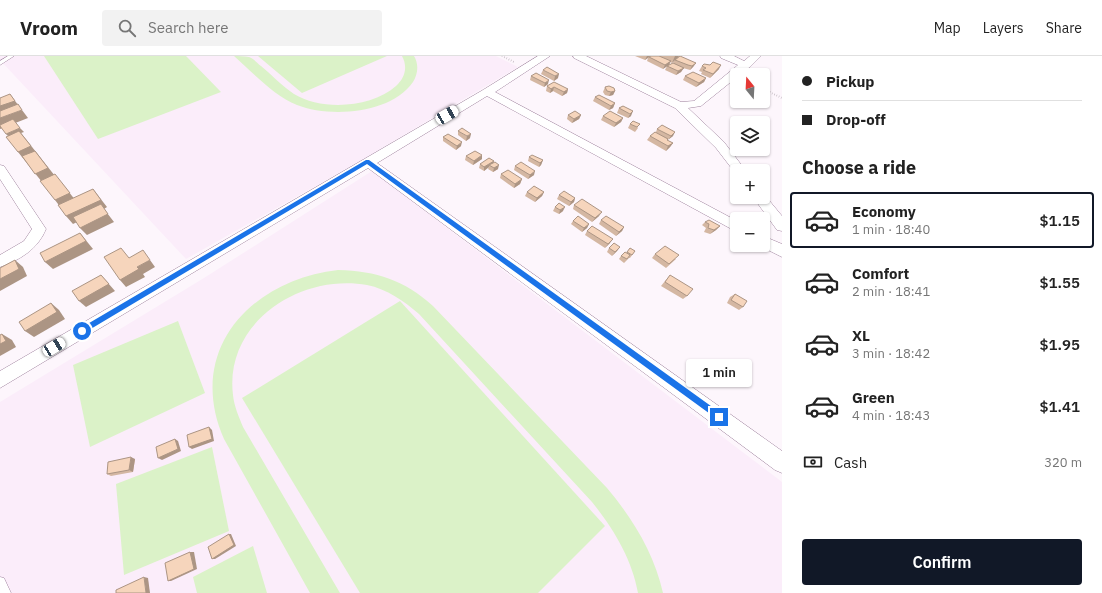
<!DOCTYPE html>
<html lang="en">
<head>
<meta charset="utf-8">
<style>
	body { margin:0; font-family:"IBM Plex Sans",sans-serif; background:#f2f2f2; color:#222; height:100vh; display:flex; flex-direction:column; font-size:15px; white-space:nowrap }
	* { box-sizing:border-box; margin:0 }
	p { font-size:13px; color:#767676 }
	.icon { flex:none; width:22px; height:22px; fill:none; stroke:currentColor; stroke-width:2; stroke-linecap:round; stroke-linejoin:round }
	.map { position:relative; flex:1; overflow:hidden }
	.details { display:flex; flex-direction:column; background:#fff; width:320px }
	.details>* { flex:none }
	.banner { display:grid; align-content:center; height:88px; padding:0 20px; background:#fff }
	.needle { width:26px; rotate:342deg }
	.buttons { position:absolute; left:730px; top:12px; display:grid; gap:8px }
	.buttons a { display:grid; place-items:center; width:40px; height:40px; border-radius:4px; background:#fff; box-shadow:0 1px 3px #0004; font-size:20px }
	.end { position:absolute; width:18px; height:18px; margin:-9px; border:5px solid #1a73e8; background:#fff; box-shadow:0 0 0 2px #fff }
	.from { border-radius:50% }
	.bubble { position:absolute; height:28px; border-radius:4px; background:#fff; box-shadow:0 1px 3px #0004; font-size:13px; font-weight:600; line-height:28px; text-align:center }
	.car { position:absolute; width:12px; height:24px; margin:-12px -6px; border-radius:5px; box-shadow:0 0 3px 1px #0007; background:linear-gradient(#fff 24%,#345 0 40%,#fff 0 76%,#345 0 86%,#fff 0) }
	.banner b { display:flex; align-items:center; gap:14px; height:38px; font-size:15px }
	.banner b+b { border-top:1px solid #e0e0e0 }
	.banner i { width:10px; height:10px; background:#222 }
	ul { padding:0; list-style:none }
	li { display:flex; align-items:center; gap:12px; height:56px; margin:0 8px 6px; padding:0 12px; border:2px solid transparent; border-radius:4px }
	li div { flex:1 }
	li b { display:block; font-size:15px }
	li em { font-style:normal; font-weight:600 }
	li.active { border-color:#111827 }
	li>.icon { width:36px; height:36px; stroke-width:1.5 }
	h2 { padding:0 20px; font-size:18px; line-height:48px }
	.pay { display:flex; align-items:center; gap:10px; height:44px; padding:0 20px; font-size:15px }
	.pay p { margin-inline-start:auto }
	.cta { display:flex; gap:8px; margin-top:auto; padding:8px 20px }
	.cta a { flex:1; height:46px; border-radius:4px; background:#111827; color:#fff; font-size:16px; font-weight:600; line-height:46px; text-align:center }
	header { display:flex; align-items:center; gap:24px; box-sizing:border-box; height:56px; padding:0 20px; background:#fff; border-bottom:1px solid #e0e0e0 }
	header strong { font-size:19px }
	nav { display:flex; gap:22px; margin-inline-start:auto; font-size:14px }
	.search { width:280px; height:36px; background:#f2f2f2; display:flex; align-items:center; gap:10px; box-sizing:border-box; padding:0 14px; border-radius:4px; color:#767676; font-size:15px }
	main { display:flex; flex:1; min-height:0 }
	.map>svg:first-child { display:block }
	.built { fill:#fbedfa }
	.green { fill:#dbf2c8 }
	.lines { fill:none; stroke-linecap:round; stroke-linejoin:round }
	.lane-casing { stroke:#9e829d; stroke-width:1 }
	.street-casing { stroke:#9e829d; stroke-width:1 }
	.path { stroke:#b1a8b0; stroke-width:2; stroke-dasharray:0.5 2; stroke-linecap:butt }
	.lane { fill:#fff; fill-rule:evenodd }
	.street { fill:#fff; fill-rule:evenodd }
	.wall { fill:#d4b7a2; fill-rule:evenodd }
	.shaded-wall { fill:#ac9584 }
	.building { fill:#f6d5bc; stroke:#ac9584 }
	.route { fill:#1a73e8 }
</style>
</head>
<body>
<header>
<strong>Vroom</strong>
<div class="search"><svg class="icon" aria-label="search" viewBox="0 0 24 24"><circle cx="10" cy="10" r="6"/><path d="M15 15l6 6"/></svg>Search here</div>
<nav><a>Map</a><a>Layers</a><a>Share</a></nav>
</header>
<main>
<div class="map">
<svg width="782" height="537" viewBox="0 0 782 537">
	<rect width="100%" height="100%" fill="#fdf6fc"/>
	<g class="built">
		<polygon points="0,0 496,0 518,11 360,105 186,203 0,4"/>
		<polygon points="372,115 782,426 782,537 0,537 0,346 204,222"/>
	</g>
	<g class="green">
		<polygon points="44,0 186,0 221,36 98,83"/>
		<path d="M 234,0 C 238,0 245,0 249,1 C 253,2 257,7 261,10 C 272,19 282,30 294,38 C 322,55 371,52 396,30 C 405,22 408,11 402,0 L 414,0 C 419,8 418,18 413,26 C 391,58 330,62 297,49 C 274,40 252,16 234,0 Z"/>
		<polygon points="258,0 387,0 302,37"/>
		<path d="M 338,214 C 377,215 404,224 433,250 L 607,432 C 633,463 654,497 663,537 L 638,537 C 632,503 613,472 592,446 L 419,258 C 404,245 387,233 367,229 C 301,217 224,266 233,339 C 234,350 239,361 243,371 L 340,537 L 310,537 L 224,383 C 185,294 251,224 338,214 Z"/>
		<polygon points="400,245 605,470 538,537 360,537 242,342"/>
		<polygon points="178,265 205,337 90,391 73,309"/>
		<polygon points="212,391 229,475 124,519 116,428"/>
		<polygon points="253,490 267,537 197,537 193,521"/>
	</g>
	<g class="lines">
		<defs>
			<g id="lane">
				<polygon points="8,0 14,0 0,9 0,5"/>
				<polygon points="0,521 4,522 11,537 0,537"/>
			</g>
			<g id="street">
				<polygon points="538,0 550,0 495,36 737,165 737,176 487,40 377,107 782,395 782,417 775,414 368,112 0,332 0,315 483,34"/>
				<polygon points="573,0 586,0 681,46 694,45 738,9 721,2 720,0 734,0 744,5 750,0 761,0 750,11 737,19 737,21 701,50 688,52 724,86 746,115 737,115 737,118 736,118 716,92 675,52 574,2"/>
				<path d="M 0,109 L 4,110 L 46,173 C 38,193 20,204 0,211 L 0,199 L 24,185 L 32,173 L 0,123 Z"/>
				<polygon points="763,137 782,160 782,175 777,174 753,141 763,141"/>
				<polygon points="763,180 782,188 782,201 758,189 763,189"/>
			</g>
		</defs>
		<use href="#lane" class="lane-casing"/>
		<use href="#street" class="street-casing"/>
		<g class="path">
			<polyline points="502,0 514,6"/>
			<polyline points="763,33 782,42"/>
		</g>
		<use href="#lane" class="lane"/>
		<use href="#street" class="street"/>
	</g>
	<g class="wall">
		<path d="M 635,0 L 650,0 L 650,1 L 651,0 L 679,0 L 678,2 L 696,7 L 693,11 L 690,14 L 683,12 L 681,16 L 676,19 L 665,14 L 667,10 L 663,13 L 647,5 L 648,2 L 645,4 ZM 674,5 L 673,7 L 669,9 L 670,6 L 672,7 Z"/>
		<polygon points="702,10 719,13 710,22 701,18 702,16 699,15"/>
		<polygon points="543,14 558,22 554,25 541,18"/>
		<polygon points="531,20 548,28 544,31 530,24"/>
		<polygon points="685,20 706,22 704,26 696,31 683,24"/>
		<polygon points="547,30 568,33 567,37 562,40 553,35 550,37 546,35"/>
		<polygon points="605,31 615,35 613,39 609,40 605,39 603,36"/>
		<polygon points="595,41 615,47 613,52 609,54 593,45"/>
		<polygon points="623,50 631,60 628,62 617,57 619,52"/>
		<polygon points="568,59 581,59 579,63 572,67 567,63"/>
		<polygon points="603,60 623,62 621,66 614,71 601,64"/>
		<polygon points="633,65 638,72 635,76 628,72 630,68"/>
		<polygon points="657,73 673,80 667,84 673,87 670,91 666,95 647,84 650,80 656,76"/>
		<polygon points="458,75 470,82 466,85 458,79"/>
		<polygon points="443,81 461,90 456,94 443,85"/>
		<polygon points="466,100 482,103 473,109 465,104"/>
		<polygon points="529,101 543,104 541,109 539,111 528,105"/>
		<polygon points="494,105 493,106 498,113 493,116 488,113 489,111 484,115 479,112 480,108"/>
		<polygon points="515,110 534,119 528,123 514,114"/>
		<polygon points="501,118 522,123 520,128 514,132 500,122"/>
		<polygon points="527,136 544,136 542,140 535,146 525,140"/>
		<polygon points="559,139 575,142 574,146 569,150 557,143"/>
		<polygon points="574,149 599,160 592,166 573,153"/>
		<polygon points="555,151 563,155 559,158 553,155"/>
		<polygon points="601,164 624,171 622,175 616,180 599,168"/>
		<polygon points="573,165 589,168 587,172 582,176 571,168"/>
		<polygon points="705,166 720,170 716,174 710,178 704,176 706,172 702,169"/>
		<polygon points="587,175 610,187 605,192 585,179"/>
		<polygon points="620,191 617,195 612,200 607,196 609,192"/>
		<polygon points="630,192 635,195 630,202 629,202 624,207 619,203 621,200 626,197"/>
		<polygon points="655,198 676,203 666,212 652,202"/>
		<polygon points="670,219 687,240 683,243 661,230"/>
		<polygon points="735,238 743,251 739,254 727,247 730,241"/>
		<polygon points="135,403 133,416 111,420 107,418"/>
	</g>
	<g class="shaded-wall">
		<polygon points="647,0 650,0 649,1 645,4"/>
		<polygon points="675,0 679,0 677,3 675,4 672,7"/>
		<polygon points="671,5 669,9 663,13 665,9"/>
		<polygon points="696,7 693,11 690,14 692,10"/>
		<polygon points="721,9 719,13 710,22 713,18"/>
		<polygon points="684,12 681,16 676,19 678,15"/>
		<polygon points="559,18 558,22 554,25 555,20"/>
		<polygon points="706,22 704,26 696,31 699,27"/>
		<polygon points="549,24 548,28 544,31 545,27"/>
		<polygon points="554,31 553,35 550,37 551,33"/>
		<polygon points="568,33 567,37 562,40 564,36"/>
		<polygon points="615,35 613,39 609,40 611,36"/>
		<polygon points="10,38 21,53 0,61 0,50"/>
		<polygon points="615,47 613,52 609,54 611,50"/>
		<polygon points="22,54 28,62 0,73 0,62"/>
		<polygon points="633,55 631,60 628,62 630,58"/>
		<polygon points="581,59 579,63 572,67 574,63"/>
		<polygon points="623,62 621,66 614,71 616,67"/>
		<polygon points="20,72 24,76 21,77 55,120 42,126 18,96 10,82 6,78"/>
		<polygon points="675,76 673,80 668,84 671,80"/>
		<polygon points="471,78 470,82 466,85 467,80"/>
		<polygon points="462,86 461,90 456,94 457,90"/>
		<polygon points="673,87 670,91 666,95 668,90"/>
		<polygon points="482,99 482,103 473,109 474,105"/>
		<polygon points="543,104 541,109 539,111 540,107"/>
		<polygon points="494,105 493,109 489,109 489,111 484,115 484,111"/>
		<polygon points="499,109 498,113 493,116 494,112"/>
		<polygon points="535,115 534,119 528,123 530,119"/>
		<polygon points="522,123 520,128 514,132 515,128"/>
		<polygon points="61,126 76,145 61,152 55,144"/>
		<polygon points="93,133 107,151 104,153 114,166 87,179 80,172 104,153 73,168 66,160"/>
		<polygon points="544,136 542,140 535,146 537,142"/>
		<polygon points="575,142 574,146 569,150 571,146"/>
		<polygon points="565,151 563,155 559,158 560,154"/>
		<polygon points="602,156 599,160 592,166 595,162"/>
		<polygon points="589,168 587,172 582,176 584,172"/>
		<polygon points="720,170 716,174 710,178 714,174"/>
		<polygon points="624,171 622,175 616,180 619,176"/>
		<polygon points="80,177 93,193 53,213 45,206"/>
		<polygon points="613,183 610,187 605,192 608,188"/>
		<polygon points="620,191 617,195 612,200 615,196"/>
		<polygon points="15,204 23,211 27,220 0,235 0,223"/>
		<polygon points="150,204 155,211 143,218 145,221 126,231 120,224 137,211"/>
		<polygon points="101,219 115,235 86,251 79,245"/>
		<polygon points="51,247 59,254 65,263 34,281 25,275"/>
		<polygon points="2,278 12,284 16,291 0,300 0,288"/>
		<polygon points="209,371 212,374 214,385 192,393 189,391"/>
		<polygon points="175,383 178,385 181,395 162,404 158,402"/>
		<polygon points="131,401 135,403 133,416 129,414"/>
		<polygon points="229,478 231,478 236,490 215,503 212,503"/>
		<polygon points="190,496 194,496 197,513 171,525 168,525"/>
		<polygon points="144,521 148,522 150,537 146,537"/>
	</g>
	<g class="building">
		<polygon points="651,0 659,0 671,5 665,9 649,1"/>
		<polygon points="680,0 696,7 692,10 688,9 675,4"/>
		<polygon points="713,6 721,9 713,18 703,14 706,12 702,10 704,8 710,9"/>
		<polygon points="673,7 684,12 678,15 667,10"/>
		<polygon points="547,11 559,18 555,20 543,14"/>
		<polygon points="693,16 706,22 699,27 685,20"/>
		<polygon points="536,17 549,24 545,27 531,20"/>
		<polygon points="554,26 568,33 564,36 554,31 551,33 547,30"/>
		<polygon points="609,30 614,32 615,35 611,36 607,35 605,31"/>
		<polygon points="10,38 15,45 0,50 0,42"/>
		<polygon points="599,39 615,47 611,50 595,41"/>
		<polygon points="18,48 22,54 0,62 0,55"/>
		<polygon points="623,50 633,55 630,58 619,52"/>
		<polygon points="575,55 581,59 574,63 568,59"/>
		<polygon points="610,55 623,62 616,67 603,60"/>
		<polygon points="13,63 20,72 6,78 0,70 0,69"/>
		<polygon points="633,65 640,68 637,71 630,68"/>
		<polygon points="662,69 675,76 671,80 657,73"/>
		<polygon points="462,72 471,78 467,80 458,75"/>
		<polygon points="19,75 31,90 18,96 6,81"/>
		<polygon points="655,76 668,83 667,84 673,87 668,90 650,80"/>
		<polygon points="448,78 462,86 457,90 443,81"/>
		<polygon points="35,95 48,112 35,118 22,100"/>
		<polygon points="475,95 482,99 474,105 466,100"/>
		<polygon points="532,99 543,104 540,107 529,101"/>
		<polygon points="489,102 494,105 484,111 480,108"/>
		<polygon points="495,106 499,109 494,112 489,109"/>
		<polygon points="521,106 535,115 530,119 515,110"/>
		<polygon points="508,114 522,123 515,128 501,118"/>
		<polygon points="55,118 70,137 55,144 40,125"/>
		<polygon points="534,130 544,136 537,142 527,136"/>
		<polygon points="93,133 101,144 66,160 58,149"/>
		<polygon points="564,135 575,142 571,146 559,139"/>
		<polygon points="582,143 602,156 595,162 574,149"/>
		<polygon points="559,147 565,151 560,154 555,151"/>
		<polygon points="101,148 108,158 80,172 73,161"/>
		<polygon points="578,160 589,168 584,172 573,165"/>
		<polygon points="606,160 624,171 619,176 601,164"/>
		<polygon points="709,164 720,170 714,174 708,172 709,168 705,166"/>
		<polygon points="592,170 613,183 608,188 587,175"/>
		<polygon points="80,177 86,185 45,206 40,197"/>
		<polygon points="614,187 620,191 615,196 609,192"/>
		<polygon points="665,190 679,199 669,208 655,198"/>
		<polygon points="121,192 129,202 143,194 150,204 137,211 139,213 120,224 104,201"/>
		<polygon points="630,192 635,195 632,199 627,196"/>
		<polygon points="625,196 630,199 627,203 621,200"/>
		<polygon points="15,204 19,213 0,223 0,212"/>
		<polygon points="101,219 109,228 79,245 72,235"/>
		<polygon points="670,219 693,233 687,240 665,226"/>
		<polygon points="735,238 747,245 743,251 731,244"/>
		<polygon points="51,247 57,256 25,275 19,266"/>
		<polygon points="2,278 6,285 0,288 0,279"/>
		<polygon points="209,371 212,383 189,391 187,379"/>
		<polygon points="175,383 178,393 158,402 156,391"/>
		<polygon points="131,401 129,414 107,418 108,406"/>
		<polygon points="229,478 234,489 212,503 208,491"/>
		<polygon points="190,496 194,513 168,525 165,507"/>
		<polygon points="144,521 146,537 116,537 116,534"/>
	</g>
	<polygon class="route" points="366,104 369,104 722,358 722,363 717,363 367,108 84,277 79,277 79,273"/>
</svg>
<div class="buttons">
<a><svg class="needle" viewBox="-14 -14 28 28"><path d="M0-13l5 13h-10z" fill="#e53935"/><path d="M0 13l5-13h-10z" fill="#767676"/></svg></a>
<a><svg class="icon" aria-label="layers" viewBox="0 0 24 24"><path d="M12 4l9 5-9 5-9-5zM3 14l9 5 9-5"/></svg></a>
<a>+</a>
<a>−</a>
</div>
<i class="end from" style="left:82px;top:275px"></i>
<i class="end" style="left:719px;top:361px"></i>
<div class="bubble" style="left:686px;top:303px;width:66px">1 min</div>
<i class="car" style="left:447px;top:59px;rotate:60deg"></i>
<i class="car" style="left:54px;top:291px;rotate:59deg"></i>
</div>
<section class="details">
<div class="banner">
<b><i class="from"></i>Pickup</b>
<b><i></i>Drop-off</b>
</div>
<h2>Choose a ride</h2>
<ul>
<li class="active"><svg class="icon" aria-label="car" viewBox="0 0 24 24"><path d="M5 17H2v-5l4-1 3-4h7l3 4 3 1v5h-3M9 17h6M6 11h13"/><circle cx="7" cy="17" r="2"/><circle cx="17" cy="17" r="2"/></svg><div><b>Economy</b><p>1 min · 18:40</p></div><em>$1.15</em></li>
<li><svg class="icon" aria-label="car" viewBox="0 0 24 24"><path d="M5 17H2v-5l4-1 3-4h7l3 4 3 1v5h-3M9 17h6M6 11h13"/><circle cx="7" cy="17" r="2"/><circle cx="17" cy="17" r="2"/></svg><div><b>Comfort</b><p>2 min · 18:41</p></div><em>$1.55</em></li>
<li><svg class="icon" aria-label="car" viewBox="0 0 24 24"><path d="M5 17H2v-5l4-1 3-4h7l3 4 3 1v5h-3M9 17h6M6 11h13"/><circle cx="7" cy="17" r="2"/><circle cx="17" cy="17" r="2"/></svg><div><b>XL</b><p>3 min · 18:42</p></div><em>$1.95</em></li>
<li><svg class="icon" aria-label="car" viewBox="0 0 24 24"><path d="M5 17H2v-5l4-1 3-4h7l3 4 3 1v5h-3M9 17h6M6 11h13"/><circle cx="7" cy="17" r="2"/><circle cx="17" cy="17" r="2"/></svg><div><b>Green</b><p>4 min · 18:43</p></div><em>$1.41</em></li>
</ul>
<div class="pay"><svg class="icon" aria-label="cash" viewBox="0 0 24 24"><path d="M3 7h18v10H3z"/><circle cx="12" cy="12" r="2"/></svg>Cash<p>320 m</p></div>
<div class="cta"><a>Confirm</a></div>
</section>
</main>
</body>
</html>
